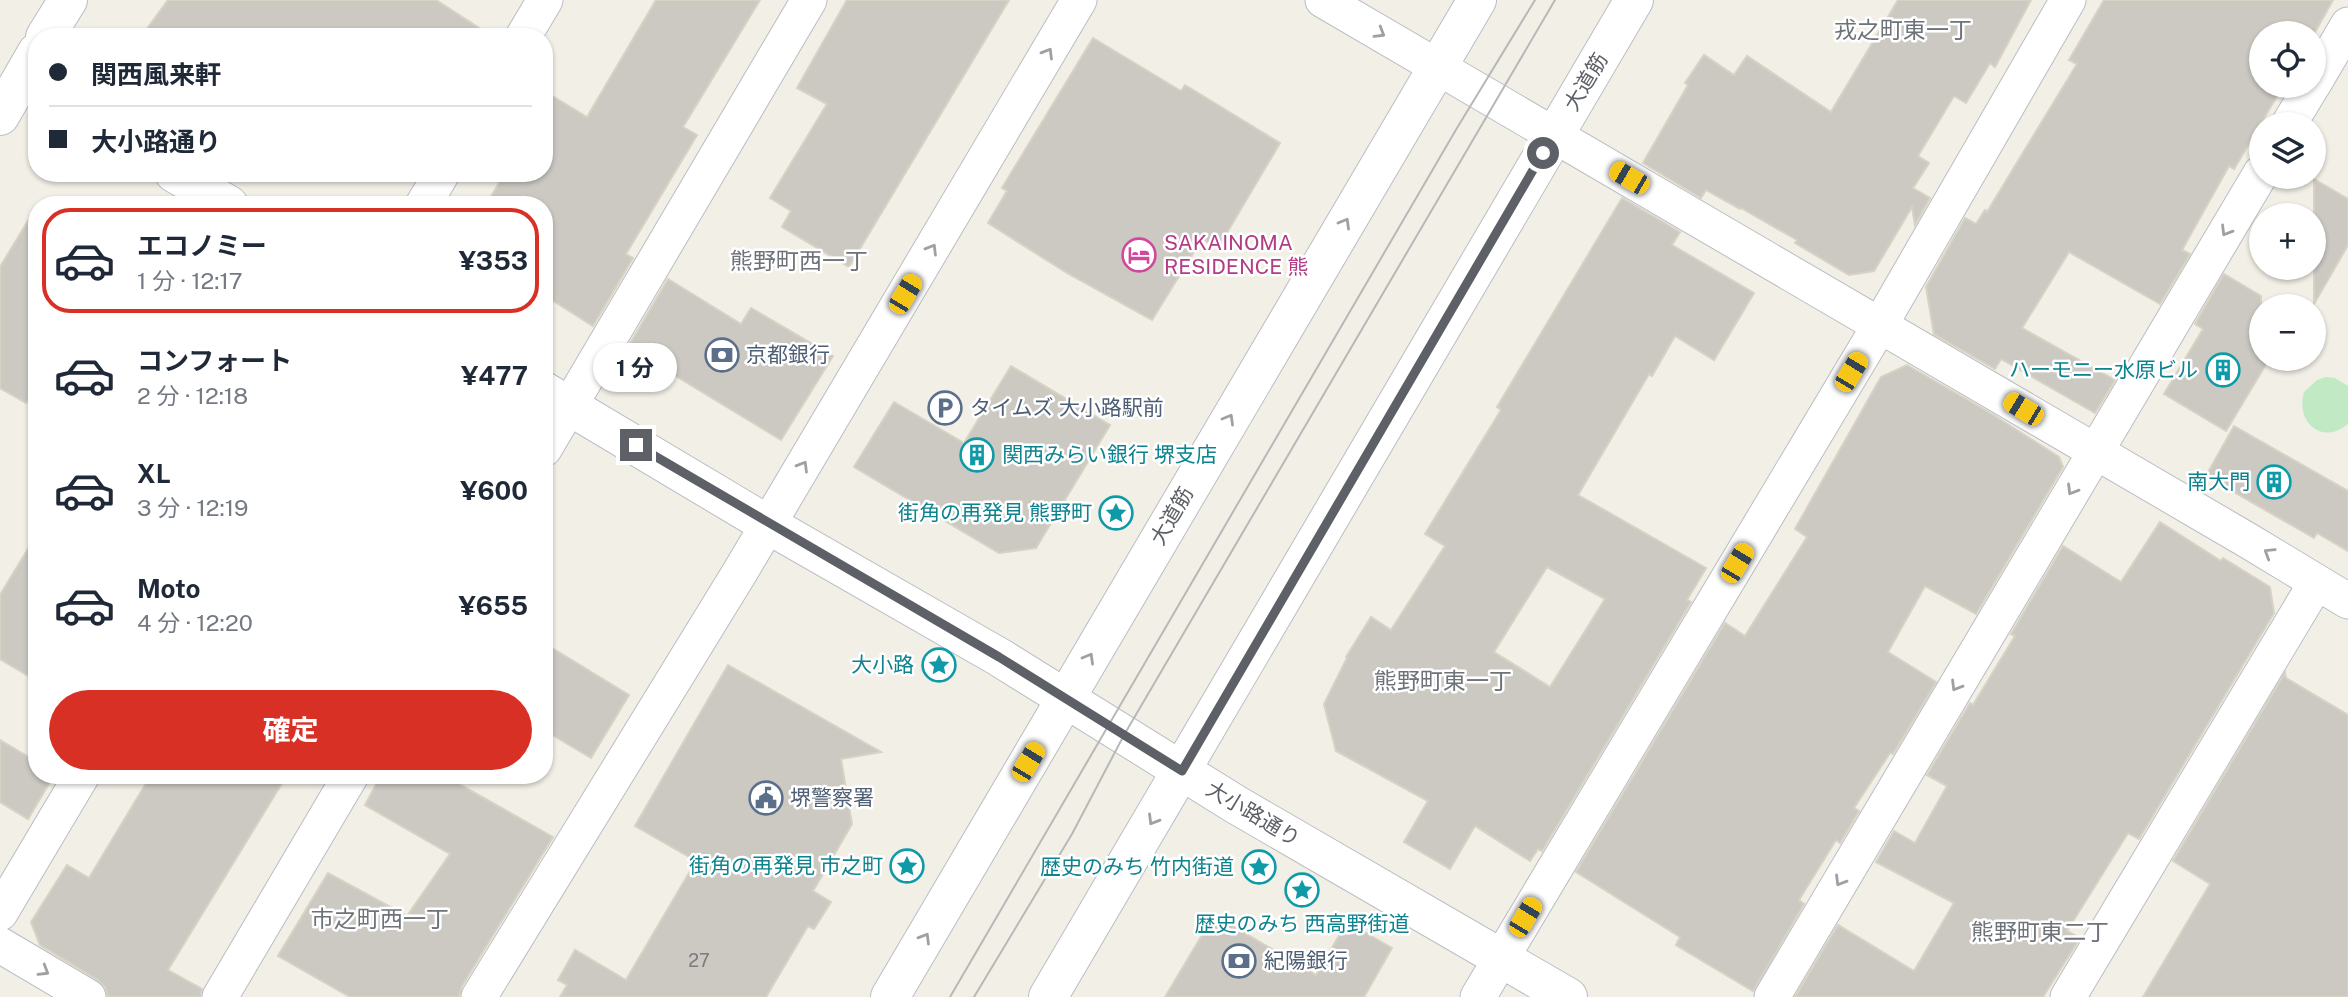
<!DOCTYPE html>
<html lang="ja">
<head>
<meta charset="utf-8">
<style>
	body { margin:0; font-family:"Public Sans","Noto Sans JP",sans-serif; background:#f6f6f7; color:#1f2937; height:100vh; display:flex; flex-direction:column; font-size:26px; white-space:nowrap }
	* { box-sizing:border-box; margin:0 }
	p { font-size:23px; color:#747a83 }
	.icon { flex:none; width:38px; height:38px; fill:none; stroke:currentColor; stroke-width:2; stroke-linecap:round; stroke-linejoin:round }
	.map { position:relative; flex:1; overflow:hidden }
	.panel { position:absolute; left:28px; top:196px; width:525px; height:588px; display:flex; flex-direction:column; background:#fff; border-radius:28px; box-shadow:0 2px 5px #0004 }
	.panel>* { flex:none }
	.guide { position:absolute; left:28px; top:28px; width:525px; height:154px; border-radius:28px; box-shadow:0 2px 5px #0004; display:grid; align-content:center; height:154px; padding:0 21px; background:#fff }
	.buttons { position:absolute; left:2249px; top:21px; display:grid; gap:14px }
	.buttons a { display:grid; place-items:center; width:77px; height:77px; border-radius:50%; background:#fff; box-shadow:0 2px 5px #0004; font-size:35px }
	.end { position:absolute; width:32px; height:32px; margin:-16px; border:9px solid #5d6167; background:#fff; box-shadow:0 0 0 4px #fff }
	.from { border-radius:50% }
	.bubble { position:absolute; height:49px; border-radius:24px; background:#fff; box-shadow:0 2px 5px #0004; font-size:23px; font-weight:700; line-height:49px; text-align:center }
	.car { position:absolute; width:21px; height:42px; margin:-21px -10px; border-radius:9px; box-shadow:0 0 5px 2px #0007; background:linear-gradient(#f5c518 24%,#345 0 40%,#f5c518 0 76%,#345 0 86%,#f5c518 0) }
	.guide b { display:flex; align-items:center; gap:24px; height:66px; font-size:26px }
	.guide b+b { border-top:2px solid #e0e1e3 }
	.guide i { width:18px; height:18px; background:#1f2937 }
	ul { padding:12px 0 0; list-style:none }
	li { display:flex; align-items:center; gap:21px; height:105px; margin:0 14px 10px; padding:0 7px; border:4px solid transparent; border-radius:28px }
	li div { flex:1 }
	li b { display:block; font-size:26px }
	li em { font-style:normal; font-weight:700 }
	li.active { border-color:#d93025 }
	li>.icon { width:63px; height:63px; stroke-width:1.5 }
	.cta { display:flex; gap:14px; margin-top:auto; padding:14px 21px }
	.cta a { flex:1; height:80px; border-radius:42px; background:#d93025; color:#fff; font-size:28px; font-weight:700; line-height:80px; text-align:center }
	.map>svg:first-child { display:block }
	.green { fill:#c1eac4 }
	.building { fill:#ccc9c3; stroke:#d6d2c4; stroke-width:2; fill-rule:evenodd }
	.lines { fill:none; stroke-linecap:round; stroke-linejoin:round }
	.minor-casing { stroke:#babdc2; stroke-width:37 }
	.tertiary-casing { stroke:#babdc2; stroke-width:40 }
	.minor { stroke:#fff; stroke-width:35 }
	.tertiary { stroke:#fff; stroke-width:38 }
	.tram { stroke:#b7b8b8; stroke-width:2 }
	.oneway { stroke:#9ea0a4 }
	.route { stroke:#5d6167; stroke-width:9 }
	.labels { text-anchor:middle; stroke-width:5; stroke-linejoin:round; paint-order:stroke }
	.number-label { font-size:18px; fill:#797b7e }
	.street-label { font-size:21px; fill:#5d6167; stroke:#fff }
	.hotel-label { font-size:21px; fill:#b23c85; stroke:#fff; text-anchor:start }
	.service-label { font-size:21px; fill:#4e5e75; stroke:#fff; text-anchor:start }
	.culture-label { font-size:21px; fill:#0d838f; stroke:#fff; text-anchor:end }
	.neighbourhood-label { font-size:23px; fill:#6e7379; stroke:#fff }
</style>
</head>
<body>
<div class="map">
<svg width="2348" height="997" viewBox="0 0 2348 997">
	<rect width="100%" height="100%" fill="#f1efe6"/>
	<path class="green" d="M 2326,377 L 2335,378 L 2348,386 L 2348,424 C 2322,446 2295,422 2304,392 L 2317,380 Z"/>
	<g class="building">
		<polygon points="168,0 436,0 493,37 141,37"/>
		<polygon points="656,0 760,0 683,127 697,135 626,254 633,258 593,326 544,295 544,205 486,205 505,173 544,173 544,91 587,117"/>
		<polygon points="847,0 1009,0 849,267 782,227 791,211 770,198 827,104 797,88"/>
		<polygon points="1898,0 2031,0 1995,67 1990,63 1966,103 1954,96 1918,156 1929,163 1913,188 1930,198 1915,225 1912,207 1874,271 1849,275 1795,243 1797,240 1741,208 1740,209 1706,190 1701,198 1643,163 1688,85 1685,83 1704,55 1734,75 1747,56 1831,112"/>
		<polygon points="2104,0 2333,0 2314,34 2261,33 2261,86 2283,86 2234,169 2229,166 2182,250 2190,254 2160,304 2069,252 2022,328 2115,380 2095,413 2001,359 1995,369 1934,334 1926,287 1965,218 1976,224 1985,210 1987,212 2077,64 2069,60"/>
		<polygon points="1093,38 1181,91 1185,85 1280,143 1218,248 1202,239 1152,320 1067,273 988,223 1007,191 1002,188"/>
		<polygon points="2314,179 2348,199 2348,245 2314,304"/>
		<path d="M 1622,198 L 1680,232 L 1672,245 L 1754,293 L 1714,360 L 1675,336 L 1652,376 L 1649,374 L 1578,495 L 1706,568 L 1687,600 L 1691,602 L 1542,851 L 1538,849 L 1530,861 L 1475,826 L 1450,869 L 1404,842 L 1428,801 L 1336,751 L 1324,704 L 1347,658 L 1346,657 L 1371,617 L 1391,630 L 1445,546 L 1425,534 L 1501,410 L 1497,407 ZM 1547,567 L 1605,599 L 1550,687 L 1494,652 Z"/>
		<polygon points="37,206 37,385 26,403 0,388 0,267"/>
		<polygon points="2224,274 2261,296 2261,359 2268,361 2226,431 2164,394 2203,329 2195,324"/>
		<polygon points="668,279 741,324 751,308 833,356 781,440 628,347"/>
		<polygon points="1907,365 1992,414 2059,457 2063,467 1976,614 1925,586 1888,652 1936,682 1893,754 1890,753 1854,808 1859,811 1840,843 1836,840 1799,900 1804,904 1753,991 1676,945 1680,937 1576,872 1725,623 1745,636 1807,537 1795,529 1881,377"/>
		<polygon points="1011,366 1110,425 1036,548 999,553 854,467 894,402 964,443"/>
		<polygon points="2234,426 2348,491 2348,551 2317,533 2314,538 2206,476"/>
		<polygon points="2160,522 2221,561 2223,558 2270,587 2274,613 2139,839 2128,833 2067,931 2080,938 2043,997 1795,997 1838,925 1914,971 1954,903 1876,862 1894,831 1915,843 1947,786 1927,775 1970,703 1973,705 2015,636 2011,634 2063,546 2121,582"/>
		<polygon points="37,534 37,681 0,659 0,595"/>
		<polygon points="544,643 629,695 591,758 544,730"/>
		<polygon points="728,665 881,752 841,759 852,824 813,891 831,902 814,929 808,926 766,997 560,997 567,985 558,980 575,950 626,980 696,861 635,826"/>
		<polygon points="2285,673 2286,678 2348,715 2348,997 2143,997 2210,884 2173,861"/>
		<polygon points="0,740 37,762 37,775 54,775 28,819 0,802"/>
		<polygon points="151,775 287,775 168,970 202,989 200,997 108,997 105,987 98,980 40,945 31,922 67,865 89,878"/>
		<polygon points="381,775 443,775 553,837 462,986 459,997 350,997 278,956 328,873 407,916 450,854 365,805"/>
		<polygon points="1214,915 1316,975 1347,922 1392,948 1364,997 1165,997"/>
	</g>
	<g class="lines">
		<defs>
			<g id="minor">
				<polyline points="1323,0 2247,540 2348,601"/>
				<polyline points="523,37 545,0"/>
				<polyline points="2314,83 2348,25"/>
				<polyline points="2289,124 2312,86"/>
				<polyline points="423,205 442,173"/>
				<polyline points="544,449 809,0"/>
				<polyline points="0,913 82,775"/>
				<polyline points="0,945 88,997"/>
				<polyline points="220,997 351,775"/>
				<polyline points="479,997 740,572 1079,0"/>
				<polyline points="1478,997 1880,325 2068,0"/>
				<polyline points="1772,997 2261,173"/>
				<polyline points="2068,997 2316,583"/>
			</g>
			<g id="tertiary">
				<polyline points="45,37 68,0"/>
				<polyline points="0,116 37,52"/>
				<polyline points="174,173 229,205"/>
				<polyline points="544,391 767,524 999,657 1235,804 1568,997"/>
				<polyline points="890,997 1477,0"/>
				<polyline points="1048,997 1634,0"/>
			</g>
		</defs>
		<use href="#minor" class="minor-casing"/>
		<use href="#tertiary" class="tertiary-casing"/>
		<use href="#minor" class="minor"/>
		<use href="#tertiary" class="tertiary"/>
		<g class="tram">
			<polyline points="950,997 1457,128 1535,0"/>
			<polyline points="974,997 1072,834 1124,735 1555,0"/>
		</g>
	</g>
	<defs><path id="oneway-chevron" d="M-2-3.5L2.5 0L-2 3.5" fill="none" stroke-width="1.6" stroke-linecap="round" stroke-linejoin="round" transform="scale(1.75)"/></defs>
	<g class="oneway">
		<use href="#oneway-chevron" transform="translate(1380 33) rotate(31)"/>
		<use href="#oneway-chevron" transform="translate(1048 53) rotate(-59)"/>
		<use href="#oneway-chevron" transform="translate(1345 223) rotate(-60)"/>
		<use href="#oneway-chevron" transform="translate(2226 231) rotate(121)"/>
		<use href="#oneway-chevron" transform="translate(932 249) rotate(-59)"/>
		<use href="#oneway-chevron" transform="translate(1229 419) rotate(-60)"/>
		<use href="#oneway-chevron" transform="translate(803 466) rotate(-59)"/>
		<use href="#oneway-chevron" transform="translate(2072 490) rotate(121)"/>
		<use href="#oneway-chevron" transform="translate(2269 553) rotate(-148)"/>
		<use href="#oneway-chevron" transform="translate(1089 658) rotate(-60)"/>
		<use href="#oneway-chevron" transform="translate(1956 686) rotate(121)"/>
		<use href="#oneway-chevron" transform="translate(1153 820) rotate(121)"/>
		<use href="#oneway-chevron" transform="translate(1840 881) rotate(121)"/>
		<use href="#oneway-chevron" transform="translate(925 938) rotate(-59)"/>
		<use href="#oneway-chevron" transform="translate(44 971) rotate(31)"/>
	</g>
	<g class="lines">
		<polyline class="route" points="636,445 999,657 1182,771 1543,153"/>
	</g>
	<defs>
		<symbol id="hotel-ring" viewBox="-11 -11 22 22"><circle r="9.5" fill="#fff" stroke="#d1479c" stroke-width="1.5"/><path d="M-6-4.5h1.5V1H6V5H4.5V3h-9V5H-6ZM-4 0a1.8 1.8 0 1 1 3.6 0ZM.5 0V-2.5h3Q6-2.5 6 0Z" fill="#d1479c"/></symbol>
		<symbol id="bank-ring" viewBox="-11 -11 22 22"><circle r="9.5" fill="#fff" stroke="#5c6f8a" stroke-width="1.5"/><path d="M-6-4H6V4H-6ZM0-2.3a2.3 2.3 0 1 0 0 4.6a2.3 2.3 0 1 0 0-4.6Z" fill="#5c6f8a"/></symbol>
		<symbol id="building-ring" viewBox="-11 -11 22 22"><circle r="9.5" fill="#fff" stroke="#0f9aa8" stroke-width="1.5"/><path d="M-4-6H4V6H1V3H-1V6H-4ZM-2.5-4.3h1.7v1.8h-1.7ZM.8-4.3h1.7v1.8H.8ZM-2.5-1h1.7V.8h-1.7ZM.8-1h1.7V.8H.8Z" fill="#0f9aa8"/></symbol>
		<symbol id="parking-ring" viewBox="-11 -11 22 22"><circle r="9.5" fill="#fff" stroke="#5c6f8a" stroke-width="1.5"/><path d="M-3.5-5.5H1a3.5 3.5 0 0 1 0 7H-1V5.5H-3.5ZM-1-3.4V-.6H.8a1.4 1.4 0 0 0 0-2.8Z" fill="#5c6f8a"/></symbol>
		<symbol id="sight-ring" viewBox="-11 -11 22 22"><circle r="9.5" fill="#fff" stroke="#0f9aa8" stroke-width="1.5"/><path d="M0-6L1.8-2.2L6-1.7L2.9 1.2L3.7 5.4L0 3.3L-3.7 5.4L-2.9 1.2L-6-1.7L-1.8-2.2Z" fill="#0f9aa8"/></symbol>
		<symbol id="civic-ring" viewBox="-11 -11 22 22"><circle r="9.5" fill="#fff" stroke="#5c6f8a" stroke-width="1.5"/><path d="M-.6-6.5H3V-4.5H.6V-3L4-1V1h2V6H-6V1h2V-1L-.6-3ZM-1.2 2.5V6h2.4V2.5Z" fill="#5c6f8a"/></symbol>
	</defs>
	<g fill-rule="evenodd">
		<use href="#hotel-ring" x="1120" y="236" width="38" height="38"/>
		<use href="#bank-ring" x="703" y="336" width="38" height="38"/>
		<use href="#building-ring" x="2204" y="351" width="38" height="38"/>
		<use href="#parking-ring" x="926" y="389" width="38" height="38"/>
		<use href="#building-ring" x="958" y="436" width="38" height="38"/>
		<use href="#building-ring" x="2255" y="463" width="38" height="38"/>
		<use href="#sight-ring" x="1097" y="494" width="38" height="38"/>
		<use href="#sight-ring" x="920" y="646" width="38" height="38"/>
		<use href="#civic-ring" x="747" y="779" width="38" height="38"/>
		<use href="#sight-ring" x="888" y="847" width="38" height="38"/>
		<use href="#sight-ring" x="1240" y="848" width="38" height="38"/>
		<use href="#sight-ring" x="1283" y="871" width="38" height="38"/>
		<use href="#bank-ring" x="1220" y="942" width="38" height="38"/>
	</g>
	<g class="labels">
		<g class="number-label">
			<text x="699" y="967">27</text>
		</g>
		<g class="street-label">
			<text transform="translate(1586 82) rotate(-59)" y="7">大道筋</text>
			<text transform="translate(1172 516) rotate(-60)" y="7">大道筋</text>
			<text transform="translate(1253 814) rotate(31)" y="7">大小路通り</text>
		</g>
		<g class="hotel-label">
			<text x="1164" y="250">SAKAINOMA<tspan x="1164" dy="24">RESIDENCE 熊</tspan></text>
		</g>
		<g class="service-label">
			<text x="746" y="362">京都銀行</text>
			<text x="970" y="415">タイムズ 大小路駅前</text>
			<text x="790" y="805">堺警察署</text>
			<text x="1264" y="968">紀陽銀行</text>
		</g>
		<g class="culture-label">
			<text x="2198" y="377">ハーモニー水原ビル</text>
			<text x="1002" y="462" text-anchor="start">関西みらい銀行 堺支店</text>
			<text x="2250" y="489">南大門</text>
			<text x="1092" y="520">街角の再発見 熊野町</text>
			<text x="914" y="672">大小路</text>
			<text x="883" y="873">街角の再発見 市之町</text>
			<text x="1234" y="874">歴史のみち 竹内街道</text>
			<text x="1302" y="931" text-anchor="middle">歴史のみち 西高野街道</text>
		</g>
		<g class="neighbourhood-label">
			<text x="1903" y="38">戎之町東一丁</text>
			<text x="799" y="269">熊野町西一丁</text>
			<text x="1443" y="689">熊野町東一丁</text>
			<text x="380" y="927">市之町西一丁</text>
			<text x="2040" y="940">熊野町東二丁</text>
		</g>
	</g>
</svg>
<div class="buttons">
<a><svg class="icon" aria-label="locate" viewBox="0 0 24 24"><circle cx="12" cy="12" r="6"/><path d="M12 2v4M12 18v4M2 12h4M18 12h4"/></svg></a>
<a><svg class="icon" aria-label="layers" viewBox="0 0 24 24"><path d="M12 4l9 5-9 5-9-5zM3 14l9 5 9-5"/></svg></a>
<a>+</a>
<a>−</a>
</div>
<i class="end from" style="left:1543px;top:153px"></i>
<i class="end" style="left:636px;top:445px"></i>
<div class="bubble" style="left:593px;top:343px;width:84px">1 分</div>
<i class="car" style="left:1629px;top:178px;rotate:300deg"></i>
<i class="car" style="left:905px;top:294px;rotate:31deg"></i>
<i class="car" style="left:1851px;top:372px;rotate:31deg"></i>
<i class="car" style="left:2023px;top:409px;rotate:301deg"></i>
<i class="car" style="left:1737px;top:563px;rotate:31deg"></i>
<i class="car" style="left:1028px;top:762px;rotate:31deg"></i>
<i class="car" style="left:1525px;top:917px;rotate:31deg"></i>
<div class="guide">
<b><i class="from"></i>関西風来軒</b>
<b><i></i>大小路通り</b>
</div>
<section class="panel">
<ul>
<li class="active"><svg class="icon" aria-label="car" viewBox="0 0 24 24"><path d="M5 17H2v-5l4-1 3-4h7l3 4 3 1v5h-3M9 17h6M6 11h13"/><circle cx="7" cy="17" r="2"/><circle cx="17" cy="17" r="2"/></svg><div><b>エコノミー</b><p>1 分 · 12:17</p></div><em>¥353</em></li>
<li><svg class="icon" aria-label="car" viewBox="0 0 24 24"><path d="M5 17H2v-5l4-1 3-4h7l3 4 3 1v5h-3M9 17h6M6 11h13"/><circle cx="7" cy="17" r="2"/><circle cx="17" cy="17" r="2"/></svg><div><b>コンフォート</b><p>2 分 · 12:18</p></div><em>¥477</em></li>
<li><svg class="icon" aria-label="car" viewBox="0 0 24 24"><path d="M5 17H2v-5l4-1 3-4h7l3 4 3 1v5h-3M9 17h6M6 11h13"/><circle cx="7" cy="17" r="2"/><circle cx="17" cy="17" r="2"/></svg><div><b>XL</b><p>3 分 · 12:19</p></div><em>¥600</em></li>
<li><svg class="icon" aria-label="car" viewBox="0 0 24 24"><path d="M5 17H2v-5l4-1 3-4h7l3 4 3 1v5h-3M9 17h6M6 11h13"/><circle cx="7" cy="17" r="2"/><circle cx="17" cy="17" r="2"/></svg><div><b>Moto</b><p>4 分 · 12:20</p></div><em>¥655</em></li>
</ul>
<div class="cta"><a>確定</a></div>
</section>
</div>
</body>
</html>
